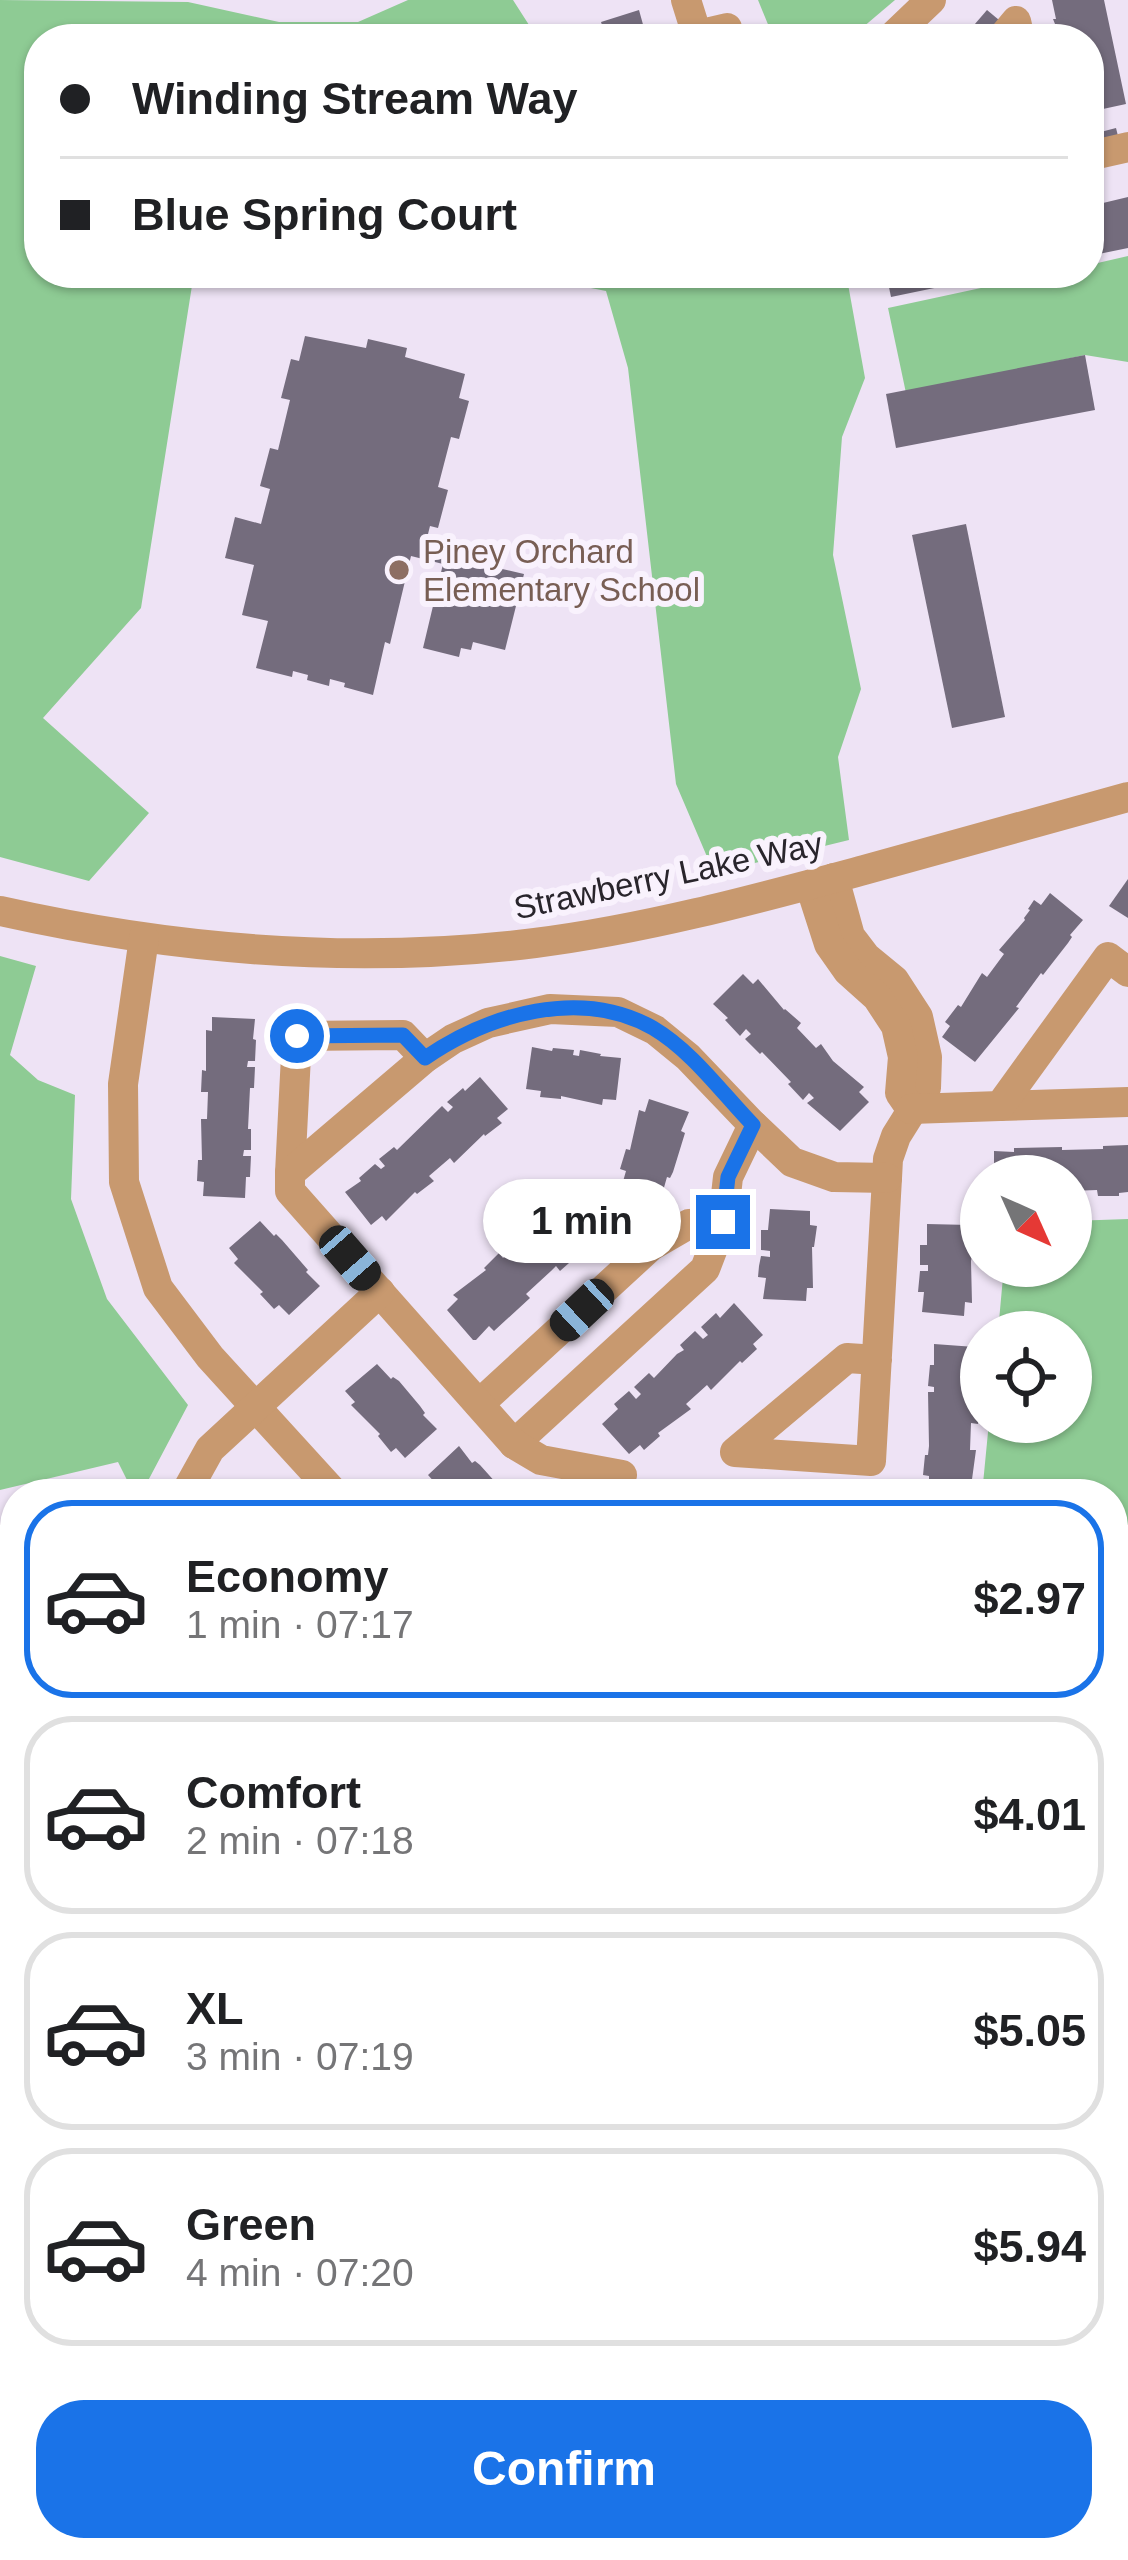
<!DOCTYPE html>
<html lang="en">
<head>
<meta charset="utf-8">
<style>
	body { margin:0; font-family:Helvetica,sans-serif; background:#f6f6f6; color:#202124; height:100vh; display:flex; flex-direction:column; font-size:45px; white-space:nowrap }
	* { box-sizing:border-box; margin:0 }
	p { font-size:39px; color:#757577 }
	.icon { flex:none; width:66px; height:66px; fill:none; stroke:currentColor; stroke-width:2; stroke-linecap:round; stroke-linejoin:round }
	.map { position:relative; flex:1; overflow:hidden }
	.drawer { position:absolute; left:0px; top:1479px; width:1128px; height:1083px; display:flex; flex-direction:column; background:#fff; border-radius:48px 48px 0 0; box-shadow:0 3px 9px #0004 }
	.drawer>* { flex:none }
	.top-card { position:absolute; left:24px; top:24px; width:1080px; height:264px; border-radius:48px; box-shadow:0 3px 9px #0004; display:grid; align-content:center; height:264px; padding:0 36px; background:#fff }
	.needle { width:78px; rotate:135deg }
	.fabs { position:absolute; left:960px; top:1155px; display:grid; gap:24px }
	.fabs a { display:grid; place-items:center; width:132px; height:132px; border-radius:50%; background:#fff; box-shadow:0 3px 9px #0004; font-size:60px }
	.end { position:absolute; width:54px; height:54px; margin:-27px; border:15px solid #1a73e8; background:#fff; box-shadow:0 0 0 6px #fff }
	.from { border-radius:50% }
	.bubble { position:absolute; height:84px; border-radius:42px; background:#fff; box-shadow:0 3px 9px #0004; font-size:39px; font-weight:800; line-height:84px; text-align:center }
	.car { position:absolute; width:36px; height:72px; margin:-36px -18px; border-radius:15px; box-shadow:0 0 9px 3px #0007; background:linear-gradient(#222 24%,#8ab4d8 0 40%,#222 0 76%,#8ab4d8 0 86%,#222 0) }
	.top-card b { display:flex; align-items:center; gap:42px; height:114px; font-size:45px }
	.top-card b+b { border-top:3px solid #e0e0e0 }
	.top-card i { width:30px; height:30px; background:#202124 }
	ul { padding:21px 0 0; list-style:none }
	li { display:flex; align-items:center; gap:36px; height:198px; margin:0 24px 18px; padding:0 12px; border:6px solid #e0e0e0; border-radius:48px }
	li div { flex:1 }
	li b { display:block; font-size:45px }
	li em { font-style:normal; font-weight:800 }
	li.on { border-color:#1a73e8 }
	li>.icon { width:108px; height:108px; stroke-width:1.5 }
	.action { display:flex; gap:24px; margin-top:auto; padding:24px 36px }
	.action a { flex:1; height:138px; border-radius:48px; background:#1a73e8; color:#fff; font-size:48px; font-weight:800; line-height:138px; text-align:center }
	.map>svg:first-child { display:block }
	.green { fill:#8ecb94 }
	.water { fill:#3fb5de }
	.building { fill:#746c7d }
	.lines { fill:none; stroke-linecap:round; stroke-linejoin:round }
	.minor { stroke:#c8996f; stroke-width:30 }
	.route { stroke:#1a73e8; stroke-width:15 }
	.education-dot { fill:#8d6e63; stroke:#f9f2fd; stroke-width:4.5 }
	.labels { text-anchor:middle; stroke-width:12; stroke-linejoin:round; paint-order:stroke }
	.education-label { font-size:33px; fill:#785e54; stroke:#f9f2fd; text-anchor:start }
	.street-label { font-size:33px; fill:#29252c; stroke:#f9f2fd }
</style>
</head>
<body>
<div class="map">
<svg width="1128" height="2560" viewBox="0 0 1128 2560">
	<rect width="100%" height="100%" fill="#eee3f5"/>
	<g class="green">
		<polygon points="0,0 188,2 279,22 358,22 408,0 513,0 538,39 39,39 39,273 194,273 141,608 43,718 149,813 89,881 0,857"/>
		<polygon points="758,0 895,0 849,39 774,39"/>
		<polygon points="1128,256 1128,362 1085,355 906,393 888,308 1051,273 1089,273 1089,265"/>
		<polygon points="515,273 846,273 865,378 842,437 833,555 861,689 838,757 849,840 714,873 676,784 628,368 606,291"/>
		<polygon points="0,956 36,966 10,1055 38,1080 75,1095 71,1199 107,1299 188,1405 141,1494 134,1494 118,1462 0,1490"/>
		<polygon points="1128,1219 1128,2059 1113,2057 1113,1494 982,1494 989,1422 1071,1422 1071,1332 998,1332 1004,1266 1071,1266 1071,1221"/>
		<polygon points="0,1984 15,1985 15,2344 0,2345"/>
	</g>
	<path class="water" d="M 1113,1550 C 1128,1598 1112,1631 1114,1678 C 1114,1693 1126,1700 1128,1713 C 1128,1730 1128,1752 1128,1770 L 1113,1778 Z"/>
	<g class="building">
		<polygon points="1052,0 1104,0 1126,104 1089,112 1089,39 1061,39 1053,19 1056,19"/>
		<polygon points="639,10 647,39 612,39 609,30 604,31 601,22"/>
		<polygon points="987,10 999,20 983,39 962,39"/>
		<polygon points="1116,128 1120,144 1089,151 1089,135"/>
		<polygon points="1128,197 1128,248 1089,256 1089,204 1102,199 1103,203"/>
		<polygon points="886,273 997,273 997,275 891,297"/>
		<polygon points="305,336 366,348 368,339 407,348 405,357 465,374 459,398 469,401 459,439 451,437 438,487 448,490 438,528 430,526 424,550 478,563 479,559 490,562 489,566 524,574 505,650 473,642 471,650 461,648 459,657 423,648 443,564 411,556 390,644 385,642 373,695 344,687 345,683 330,679 329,686 307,680 308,675 293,671 292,677 256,668 268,621 242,615 254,565 225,558 235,517 261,524 270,489 260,486 270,448 278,450 290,400 281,398 291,359 299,361"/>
		<polygon points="1085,355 1095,410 896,448 886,394"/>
		<polygon points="966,524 1005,717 952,728 912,535"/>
		<polygon points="1128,879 1128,918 1109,906"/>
		<polygon points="1050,893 1083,920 1070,935 1072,937 1068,943 1043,975 1041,973 1016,1007 1019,1008 975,1062 942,1037 950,1026 945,1022 958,1005 961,1007 982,973 987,977 1004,954 999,950 1025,920 1024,918 1030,910 1028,909 1034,900 1041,905"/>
		<polygon points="743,974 753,984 758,979 784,1010 785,1009 801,1023 797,1028 816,1048 821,1044 833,1061 864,1087 859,1092 869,1102 840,1131 807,1103 814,1098 809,1093 803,1100 788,1084 791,1082 762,1052 760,1054 745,1039 751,1034 746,1029 740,1036 725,1020 728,1018 713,1004"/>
		<polygon points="212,1017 255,1019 253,1039 256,1040 255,1061 248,1061 247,1067 255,1067 254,1088 250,1088 248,1129 251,1129 251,1150 244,1150 243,1156 251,1156 250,1177 246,1177 245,1198 203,1196 204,1182 197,1181 198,1160 202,1160 201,1119 207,1119 208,1092 201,1092 202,1070 206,1071 206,1030 212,1031"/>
		<polygon points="532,1047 552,1051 553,1048 574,1050 573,1055 579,1056 580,1050 601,1054 600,1056 621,1058 616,1100 603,1099 602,1105 561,1096 561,1099 540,1097 541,1091 526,1089"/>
		<polygon points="480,1077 508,1109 497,1118 502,1123 485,1136 484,1134 454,1163 450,1158 429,1176 434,1181 417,1194 415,1192 386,1221 382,1216 371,1225 345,1192 361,1181 359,1178 375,1164 381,1169 385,1166 379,1159 394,1147 397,1150 442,1106 448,1112 453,1107 447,1102 463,1088 465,1091"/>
		<polygon points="649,1099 689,1112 681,1131 685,1133 673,1172 670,1178 667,1177 661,1198 622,1185 626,1171 620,1169 626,1149 630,1150 639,1110 645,1112"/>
		<polygon points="1128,1145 1128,1192 1119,1193 1119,1196 1098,1196 1097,1190 1071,1191 1071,1176 994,1176 994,1151 1014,1152 1014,1148 1062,1147 1062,1150 1103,1149 1103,1146"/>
		<polygon points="580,1189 608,1220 592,1234 596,1239 560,1271 556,1266 551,1271 526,1294 530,1298 494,1331 489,1326 476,1340 473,1340 447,1310 458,1299 453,1295 486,1270 484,1268 499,1253 503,1258 524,1240 519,1235 552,1211 550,1209 565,1193 570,1199"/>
		<polygon points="770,1209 810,1211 810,1225 817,1226 814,1247 812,1247 813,1288 807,1288 806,1301 763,1299 766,1278 758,1277 759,1266 761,1256 770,1257 770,1251 761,1250 761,1230 768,1230"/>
		<polygon points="260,1221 274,1236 276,1234 282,1240 308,1270 306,1272 320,1286 289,1315 279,1305 274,1309 260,1294 263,1292 234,1263 238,1259 229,1248"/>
		<polygon points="927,1224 970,1225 969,1240 975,1241 971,1261 972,1303 965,1302 964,1316 922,1312 924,1292 918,1292 920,1271 928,1271 928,1265 920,1265 920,1245 927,1245"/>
		<polygon points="734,1303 763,1335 753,1344 757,1349 742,1363 740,1361 711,1390 707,1385 686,1404 691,1409 658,1433 660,1436 644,1450 640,1445 629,1454 602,1424 618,1409 614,1404 629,1391 636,1399 641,1394 634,1387 649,1373 654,1378 677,1354 684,1350 680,1345 695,1331 703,1339 708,1335 701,1327 716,1313 720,1318"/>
		<polygon points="934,1344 975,1347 975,1361 981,1361 976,1402 979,1411 978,1424 971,1423 970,1450 976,1450 970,1494 922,1494 923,1481 929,1482 929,1476 923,1475 925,1455 928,1455 929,1446 928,1392 934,1392 934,1387 928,1386 930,1365 934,1365"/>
		<polygon points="377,1364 391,1379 393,1377 399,1381 420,1406 425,1413 423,1415 437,1429 405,1458 396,1448 391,1452 378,1436 380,1434 351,1405 355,1402 345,1391"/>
		<polygon points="459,1446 472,1463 475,1461 480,1465 506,1494 437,1494 433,1489 437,1485 428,1475"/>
		<polygon points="15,1575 15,1611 10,1612 6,1576"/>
		<rect x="0" y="1888" width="15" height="30"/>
		<polygon points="1113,2101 1124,2102 1124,2107 1128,2107 1128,2128 1123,2127 1122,2143 1113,2142"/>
		<polygon points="5,2367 15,2368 15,2475 0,2473 0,2403"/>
		<polygon points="0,2490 15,2493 15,2528 9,2560 0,2560"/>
		<polygon points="482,2547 524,2547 508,2555 506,2552 488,2559"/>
		<polygon points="561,2547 594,2547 604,2560 570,2560"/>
		<polygon points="1017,2547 1070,2547 1066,2560 1013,2560"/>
	</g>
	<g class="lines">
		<g class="minor">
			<polyline points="686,0 697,35 727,28"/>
			<polyline points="890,39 931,0"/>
			<polyline points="1001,39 1016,21 1020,39"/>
			<polyline points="1089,156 1128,147"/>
			<polyline points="834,878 850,936 866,957 894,980 918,1017 927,1057 926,1088 896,1136 888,1159 887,1178 871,1461 735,1452 847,1358 877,1360"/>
			<polyline points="810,885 829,944 848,971 877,997 896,1026 903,1057 900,1093 911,1109"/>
			<path d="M 0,911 C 174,950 357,965 535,943 C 646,929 756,899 864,870 C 952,845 1040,821 1128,797"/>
			<polyline points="144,938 123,1084 124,1182 158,1288 210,1357 335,1494"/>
			<polyline points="1000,1106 1128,1102"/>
			<polyline points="911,1109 1000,1106 1108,957 1128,972"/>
			<polyline points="290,1173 297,1036 403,1035 425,1058"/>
			<polyline points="479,1404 651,1246 689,1224 723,1222"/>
			<polyline points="514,1444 705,1269 723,1222 728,1177 753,1125"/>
			<polyline points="622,1475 541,1460 514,1444 290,1191 290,1173 425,1058 453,1039 488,1023 550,1009 618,1012 655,1030 688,1057 753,1125 792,1162 834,1177 887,1178"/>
			<polyline points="185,1494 210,1449 380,1292"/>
			<polyline points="0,1542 15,1541"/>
			<polyline points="0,1836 15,1838"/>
			<polyline points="1113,2451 1128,2456"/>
			<polyline points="193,2547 211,2560"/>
			<polyline points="399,2547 432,2560"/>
			<polyline points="677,2547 686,2560"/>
			<polyline points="308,2560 335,2547"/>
			<polyline points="926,2560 942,2547"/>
		</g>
	</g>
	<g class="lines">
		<path class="route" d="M 297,1036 L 403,1035 L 425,1058 C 489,1014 581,987 653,1028 C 692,1051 722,1093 753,1125 L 728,1177 L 723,1222"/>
	</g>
	<circle class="education-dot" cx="399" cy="570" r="12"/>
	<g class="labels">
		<g class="education-label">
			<text x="423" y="563">Piney Orchard<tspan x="423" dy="38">Elementary School</tspan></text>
		</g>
		<g class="street-label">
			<text transform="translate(668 875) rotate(-12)" y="12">Strawberry Lake Way</text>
		</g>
	</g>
</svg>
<div class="fabs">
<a><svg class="needle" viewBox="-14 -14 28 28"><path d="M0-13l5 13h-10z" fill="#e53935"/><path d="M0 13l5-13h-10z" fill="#757577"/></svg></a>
<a><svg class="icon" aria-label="locate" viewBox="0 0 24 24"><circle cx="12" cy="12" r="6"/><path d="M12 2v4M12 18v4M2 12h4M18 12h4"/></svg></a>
</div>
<i class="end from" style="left:297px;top:1036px"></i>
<i class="end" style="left:723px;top:1222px"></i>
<div class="bubble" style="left:483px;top:1179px;width:198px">1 min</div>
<i class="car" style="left:350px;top:1258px;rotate:139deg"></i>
<i class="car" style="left:582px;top:1310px;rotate:227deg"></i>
<div class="top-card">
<b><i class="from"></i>Winding Stream Way</b>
<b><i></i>Blue Spring Court</b>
</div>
<section class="drawer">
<ul>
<li class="on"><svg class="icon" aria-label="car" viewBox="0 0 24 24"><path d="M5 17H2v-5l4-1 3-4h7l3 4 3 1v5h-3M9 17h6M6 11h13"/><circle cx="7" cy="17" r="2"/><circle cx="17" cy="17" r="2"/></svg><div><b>Economy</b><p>1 min · 07:17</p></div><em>$2.97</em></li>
<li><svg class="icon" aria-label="car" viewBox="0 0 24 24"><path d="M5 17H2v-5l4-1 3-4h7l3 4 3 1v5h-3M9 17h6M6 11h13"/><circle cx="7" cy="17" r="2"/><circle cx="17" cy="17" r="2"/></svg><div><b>Comfort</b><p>2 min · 07:18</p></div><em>$4.01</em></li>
<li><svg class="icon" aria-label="car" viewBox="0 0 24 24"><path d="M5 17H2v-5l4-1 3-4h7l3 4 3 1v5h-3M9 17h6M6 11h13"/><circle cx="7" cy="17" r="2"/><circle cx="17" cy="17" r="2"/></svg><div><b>XL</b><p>3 min · 07:19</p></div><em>$5.05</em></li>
<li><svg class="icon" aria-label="car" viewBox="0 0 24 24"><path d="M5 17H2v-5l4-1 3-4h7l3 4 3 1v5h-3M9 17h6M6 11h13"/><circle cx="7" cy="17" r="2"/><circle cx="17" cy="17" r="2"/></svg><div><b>Green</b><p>4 min · 07:20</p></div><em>$5.94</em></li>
</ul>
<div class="action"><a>Confirm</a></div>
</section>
</div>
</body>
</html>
